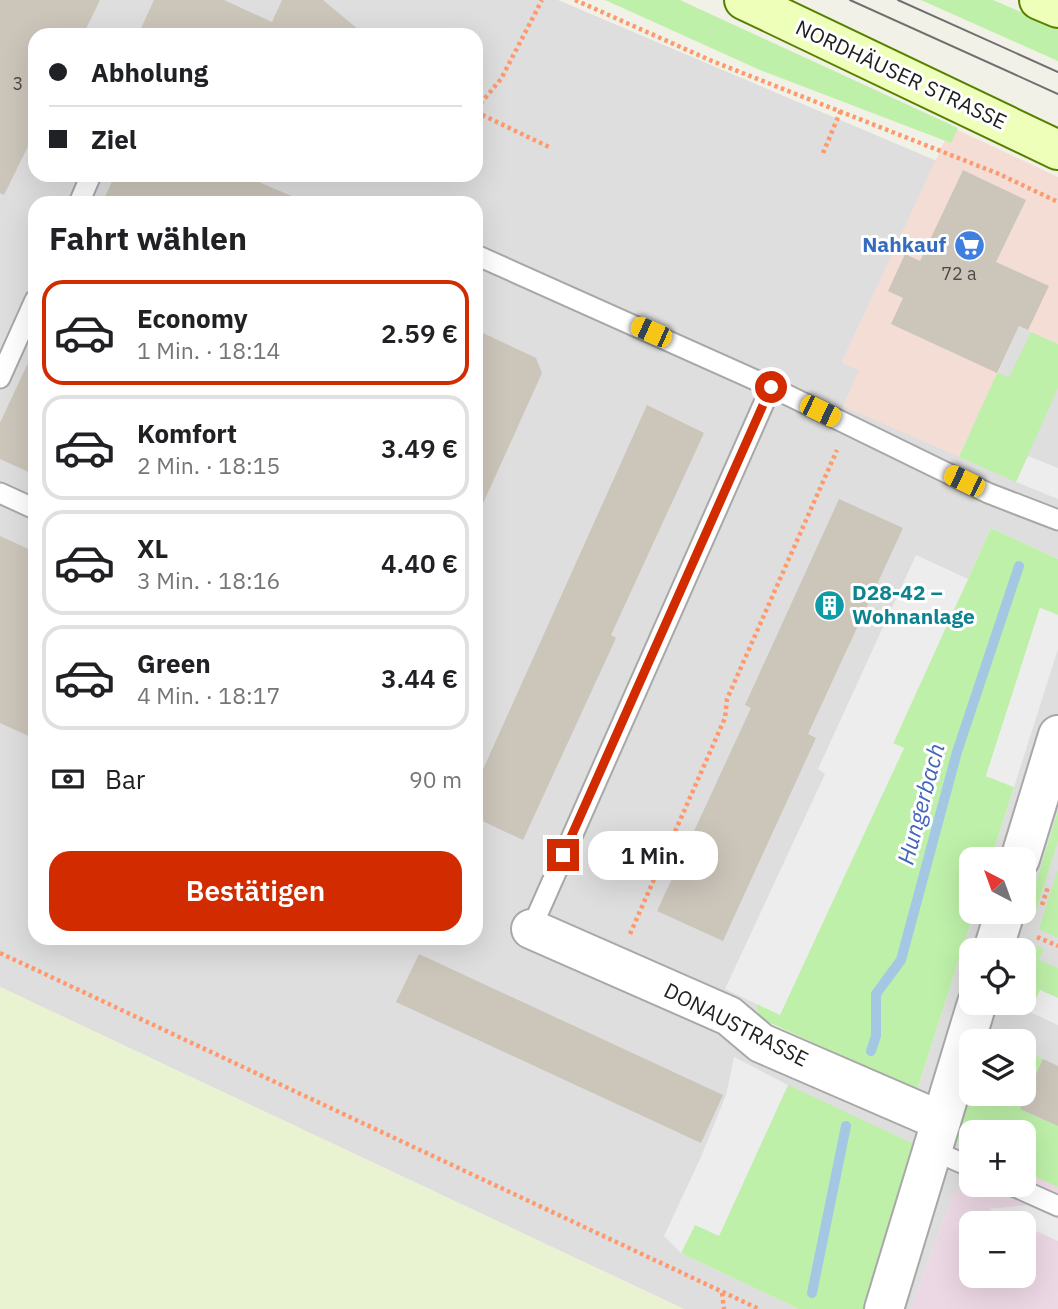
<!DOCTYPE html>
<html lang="de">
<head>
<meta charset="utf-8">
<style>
	body { margin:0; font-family:"IBM Plex Sans",sans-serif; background:#f2f2f2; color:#202124; height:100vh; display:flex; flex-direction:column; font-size:26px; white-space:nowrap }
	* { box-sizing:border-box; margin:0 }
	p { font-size:23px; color:#757577 }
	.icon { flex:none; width:38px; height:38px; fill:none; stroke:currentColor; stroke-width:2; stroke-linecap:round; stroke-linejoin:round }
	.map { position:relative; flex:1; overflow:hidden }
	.sheet { position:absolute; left:28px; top:196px; width:455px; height:749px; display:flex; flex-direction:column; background:#fff; border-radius:21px; box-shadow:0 7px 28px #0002 }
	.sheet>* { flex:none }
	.top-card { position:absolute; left:28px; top:28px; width:455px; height:154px; border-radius:21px; box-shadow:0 7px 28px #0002; display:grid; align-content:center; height:154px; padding:0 21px; background:#fff }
	.needle { width:46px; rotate:319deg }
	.buttons { position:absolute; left:959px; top:847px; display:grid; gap:14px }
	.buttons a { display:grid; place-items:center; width:77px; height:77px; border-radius:14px; background:#fff; box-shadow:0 7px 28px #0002; font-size:35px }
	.end { position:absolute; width:32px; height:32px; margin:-16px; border:9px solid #d22b00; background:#fff; box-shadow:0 0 0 4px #fff }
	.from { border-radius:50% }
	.bubble { position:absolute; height:49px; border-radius:21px; background:#fff; box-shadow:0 7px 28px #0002; font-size:23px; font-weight:600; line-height:49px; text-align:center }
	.car { position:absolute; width:21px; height:42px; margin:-21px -10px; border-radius:9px; box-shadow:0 0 5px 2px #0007; background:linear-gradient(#f5c518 24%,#345 0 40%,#f5c518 0 76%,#345 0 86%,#f5c518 0) }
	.top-card b { display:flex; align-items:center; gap:24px; height:66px; font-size:26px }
	.top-card b+b { border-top:2px solid #e0e0e0 }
	.top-card i { width:18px; height:18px; background:#202124 }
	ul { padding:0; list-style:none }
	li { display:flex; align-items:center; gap:21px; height:105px; margin:0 14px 10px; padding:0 7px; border:4px solid #e0e0e0; border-radius:21px }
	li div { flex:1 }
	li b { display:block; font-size:26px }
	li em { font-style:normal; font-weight:600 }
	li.on { border-color:#d22b00 }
	li>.icon { width:63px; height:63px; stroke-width:1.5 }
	h2 { padding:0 21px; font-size:32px; line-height:84px }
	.pay { display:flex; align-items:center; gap:18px; height:77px; padding:0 21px; font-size:26px }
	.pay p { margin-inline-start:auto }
	.primary-button { display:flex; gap:14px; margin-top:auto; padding:14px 21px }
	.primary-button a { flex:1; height:80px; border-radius:21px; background:#d22b00; color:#fff; font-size:28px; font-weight:600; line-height:80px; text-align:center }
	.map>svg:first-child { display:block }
	.residential { fill:#dfdede; fill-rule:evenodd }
	.commercial { fill:#f4ddd5 }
	.industrial { fill:#ecd8e4; fill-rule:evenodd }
	.farmland { fill:#e9f2d1 }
	.grass { fill:#bef0a9 }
	.parking { fill:#ededed }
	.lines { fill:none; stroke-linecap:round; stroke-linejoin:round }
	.stream { stroke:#a4c8e4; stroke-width:10 }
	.building { fill:#cbc5ba }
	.service-casing { stroke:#a8a8a8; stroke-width:23 }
	.minor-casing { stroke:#a8a8a8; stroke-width:42 }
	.secondary-casing { stroke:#588000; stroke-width:42 }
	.path { stroke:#ff996b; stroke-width:4.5; stroke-dasharray:3.5 3.5; stroke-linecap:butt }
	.service { stroke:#fff; stroke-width:19 }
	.minor { stroke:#fff; stroke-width:38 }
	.secondary { stroke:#edffb8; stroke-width:38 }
	.tram { stroke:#6f6f6f; stroke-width:2 }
	.route { stroke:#d22b00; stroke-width:9 }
	.labels { text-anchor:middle; stroke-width:6; stroke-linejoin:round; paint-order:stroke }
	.number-label { font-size:18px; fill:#4c4a47 }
	.street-label { font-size:21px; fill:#212121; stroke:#fff }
	.shop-label { font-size:21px; font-weight:bold; fill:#366cbe; stroke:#fff; text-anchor:end }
	.culture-label { font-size:21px; font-weight:bold; fill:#0d838f; stroke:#fff; text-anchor:start }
	.water-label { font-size:23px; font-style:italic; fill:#4266bc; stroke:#fff }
</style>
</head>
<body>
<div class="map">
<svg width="1058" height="1309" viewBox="0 0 1058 1309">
	<rect width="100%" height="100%" fill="#f2f1e7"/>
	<path class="residential" d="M 0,0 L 558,0 L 937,161 L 842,362 L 859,370 L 959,457 L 1019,326 L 1058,344 L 1058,559 L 991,528 L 893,743 L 904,748 L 780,1015 L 756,1003 L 759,1018 L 781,1031 L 917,1090 L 974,912 L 1024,912 L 1024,859 L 991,859 L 1014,787 L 1058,615 L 1058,810 L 1025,918 L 1033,921 L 1058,841 L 1058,1187 L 1024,1172 L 1024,1132 L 971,1132 L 971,1183 L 953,1195 L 911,1309 L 869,1309 L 719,1236 L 681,1253 L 799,1309 L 684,1309 L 0,987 ZM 35,35 L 476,35 L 476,175 L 35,175 ZM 35,203 L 476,203 L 476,938 L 35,938 ZM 1025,944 L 1024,1003 L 971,1003 L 971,950 L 1014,950 ZM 971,1041 L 1024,1041 L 1024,1094 L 971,1094 Z"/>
	<polygon class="commercial" points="951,127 1058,177 1058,344 1019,326 959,457 843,406 859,370 842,362"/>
	<path class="industrial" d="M 1024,1172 L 1058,1187 L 1058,1309 L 911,1309 L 953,1195 L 971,1183 L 1024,1185 ZM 971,1223 L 1024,1223 L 1024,1276 L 971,1276 Z"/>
	<polygon class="farmland" points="0,987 662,1299 684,1309 0,1309"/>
	<g class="grass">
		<polygon points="605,0 680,0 958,128 951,143 760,70"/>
		<polygon points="921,0 993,0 1058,28 1058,61"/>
		<polygon points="1031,332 1058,344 1058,388 1016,482 959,457 997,373 1009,377"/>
		<polygon points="991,528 1058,559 1058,615 1040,608 986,776 1014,787 991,859 971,859 971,912 974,912 917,1090 759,1018 756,1003 780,1014 904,748 893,744"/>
		<polygon points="1058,810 1058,841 1033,921 1025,918"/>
		<polygon points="1058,869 1058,938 1039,929"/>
		<polygon points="1035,945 1044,949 1039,960 1058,968 1058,998 1040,990 1030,1012 1018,1007 1019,1003 1024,1003 1024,987"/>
		<polygon points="1024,1050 1043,1059 1020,1109 1058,1126 1058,1187 1024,1172 1024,1132 971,1132 971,1156 954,1137 970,1088 971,1094 1024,1094"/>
		<polygon points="788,1085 916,1145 869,1309 799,1309 681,1253 695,1225 719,1235"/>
	</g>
	<g class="parking">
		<polygon points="1028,456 1058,468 1058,499 1016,482"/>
		<polygon points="916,555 968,579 893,743 904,748 780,1015 725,989 825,774 818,769"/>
		<polygon points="1040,608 1058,615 1058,649 1014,787 986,776"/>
		<polygon points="1040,990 1058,998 1058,1025 1030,1012"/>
		<polygon points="734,1057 788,1085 719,1236 695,1225 681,1253 664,1236 701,1157 726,1095"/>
		<polygon points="1027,1205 1058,1219 1058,1241 988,1209"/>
	</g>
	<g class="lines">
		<g class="stream">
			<polyline points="871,1051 876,1036 876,994 901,960 957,752 1019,566"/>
			<polyline points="812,1293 846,1126"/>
		</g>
	</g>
	<g class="building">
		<polygon points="0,0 100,0 83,35 35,35 35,132 4,195 0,193"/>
		<polygon points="154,0 224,0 272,22 282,0 323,0 365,35 138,35"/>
		<polygon points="963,170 1026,200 996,262 1049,286 1028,330 1019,326 997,373 891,324 903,298 888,291 905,254 920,261"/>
		<polygon points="115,175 249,175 247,177 308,203 102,203"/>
		<polygon points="483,333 536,358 542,373 476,519 476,336"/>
		<polygon points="35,348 35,475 0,459 0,423"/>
		<polygon points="647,405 704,433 611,635 616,638 523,840 476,818 476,785"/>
		<polygon points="839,499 903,528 808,734 816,738 723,941 657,911 751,708 745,705"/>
		<polygon points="0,536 35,552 35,739 0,723"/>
		<polygon points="419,954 723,1095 701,1143 396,1002"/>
		<polygon points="1043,1059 1058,1066 1058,1126 1020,1109"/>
	</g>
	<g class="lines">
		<defs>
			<g id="service">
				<polyline points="79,203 91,175"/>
				<polyline points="476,255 771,387 988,493 1058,520"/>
				<polyline points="0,378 35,300"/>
				<polyline points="0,493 35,509"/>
				<polyline points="531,929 771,387"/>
				<polyline points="932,1150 971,1167"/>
				<polyline points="1011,1185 1058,1206"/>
			</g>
			<g id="minor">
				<polyline points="1020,859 1058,735"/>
				<polyline points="531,929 729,1016 761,1043 941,1121"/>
				<polyline points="993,950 1005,912"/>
				<polyline points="884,1309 977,1003"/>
			</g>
			<g id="secondary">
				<polyline points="744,0 1058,150"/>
				<polyline points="1039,0 1058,8"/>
			</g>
		</defs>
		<use href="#service" class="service-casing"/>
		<use href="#minor" class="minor-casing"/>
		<use href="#secondary" class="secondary-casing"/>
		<g class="path">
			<polyline points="575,0 712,61 999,174 1058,202"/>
			<polyline points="476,109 501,79 542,0"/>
			<polyline points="476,112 551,148"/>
			<polyline points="823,153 841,110"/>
			<polyline points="1042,905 1048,887"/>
			<polyline points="630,934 725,718 727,699 837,450"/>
			<polyline points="1037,937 1058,946"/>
			<polyline points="0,953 759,1309"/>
			<polyline points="722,1293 724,1309"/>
		</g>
		<use href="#service" class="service"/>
		<use href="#minor" class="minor"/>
		<use href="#secondary" class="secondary"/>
		<g class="tram">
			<polyline points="850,0 1058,94"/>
			<polyline points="898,0 1058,72"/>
		</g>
	</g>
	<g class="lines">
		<polyline class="route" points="563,855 771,387"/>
	</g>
	<defs>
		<symbol id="supermarket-disc" viewBox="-11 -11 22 22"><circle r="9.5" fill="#3f7fe0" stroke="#fff"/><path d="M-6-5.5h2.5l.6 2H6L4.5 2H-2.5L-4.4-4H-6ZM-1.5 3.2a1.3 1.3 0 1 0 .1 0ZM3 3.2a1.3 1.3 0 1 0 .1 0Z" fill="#fff"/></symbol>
		<symbol id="building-disc" viewBox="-11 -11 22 22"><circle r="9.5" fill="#0f9aa8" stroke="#fff"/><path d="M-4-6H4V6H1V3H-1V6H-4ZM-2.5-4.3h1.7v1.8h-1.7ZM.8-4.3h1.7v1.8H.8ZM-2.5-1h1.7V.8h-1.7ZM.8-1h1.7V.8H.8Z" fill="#fff"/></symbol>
	</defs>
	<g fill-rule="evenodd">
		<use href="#supermarket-disc" x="952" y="228" width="35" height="35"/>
		<use href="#building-disc" x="812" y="588" width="35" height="35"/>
	</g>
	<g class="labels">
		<g class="number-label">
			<text x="18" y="90">3</text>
			<text x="959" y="280">72 a</text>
		</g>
		<g class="street-label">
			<text transform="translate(901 75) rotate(25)" y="7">NORDHÄUSER STRASSE</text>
			<text transform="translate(736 1025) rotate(27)" y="7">DONAUSTRASSE</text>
		</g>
		<g class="shop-label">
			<text x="946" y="252">Nahkauf</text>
		</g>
		<g class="culture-label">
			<text x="852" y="600">D28-42 –<tspan x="852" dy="24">Wohnanlage</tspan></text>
		</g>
		<g class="water-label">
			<text transform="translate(921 804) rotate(-75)" y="8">Hungerbach</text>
		</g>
	</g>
</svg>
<div class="buttons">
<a><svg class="needle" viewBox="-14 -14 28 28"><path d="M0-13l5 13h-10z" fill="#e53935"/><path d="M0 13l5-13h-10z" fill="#757577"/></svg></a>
<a><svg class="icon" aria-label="locate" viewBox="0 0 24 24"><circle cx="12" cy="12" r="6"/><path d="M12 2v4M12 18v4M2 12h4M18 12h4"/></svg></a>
<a><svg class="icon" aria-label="layers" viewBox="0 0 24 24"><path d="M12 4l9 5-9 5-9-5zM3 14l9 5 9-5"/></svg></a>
<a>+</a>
<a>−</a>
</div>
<i class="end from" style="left:771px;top:387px"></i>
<i class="end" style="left:563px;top:855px"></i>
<div class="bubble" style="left:588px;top:831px;width:130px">1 Min.</div>
<i class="car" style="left:651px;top:332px;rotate:294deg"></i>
<i class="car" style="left:820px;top:411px;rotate:116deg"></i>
<i class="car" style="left:964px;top:481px;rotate:296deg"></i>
<div class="top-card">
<b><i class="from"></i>Abholung</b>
<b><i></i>Ziel</b>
</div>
<section class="sheet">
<h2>Fahrt wählen</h2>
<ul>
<li class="on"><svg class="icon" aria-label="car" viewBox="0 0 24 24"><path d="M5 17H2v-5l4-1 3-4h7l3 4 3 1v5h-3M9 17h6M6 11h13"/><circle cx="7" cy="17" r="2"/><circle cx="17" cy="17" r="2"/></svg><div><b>Economy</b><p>1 Min. · 18:14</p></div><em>2.59 €</em></li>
<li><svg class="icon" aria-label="car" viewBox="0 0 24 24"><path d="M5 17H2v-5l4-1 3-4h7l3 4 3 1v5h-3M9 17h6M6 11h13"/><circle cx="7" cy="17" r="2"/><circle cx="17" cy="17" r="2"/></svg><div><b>Komfort</b><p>2 Min. · 18:15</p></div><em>3.49 €</em></li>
<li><svg class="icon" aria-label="car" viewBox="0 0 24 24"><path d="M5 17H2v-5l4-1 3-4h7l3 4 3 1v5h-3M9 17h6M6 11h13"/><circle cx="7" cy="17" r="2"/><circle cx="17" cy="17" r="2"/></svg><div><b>XL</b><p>3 Min. · 18:16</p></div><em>4.40 €</em></li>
<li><svg class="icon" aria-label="car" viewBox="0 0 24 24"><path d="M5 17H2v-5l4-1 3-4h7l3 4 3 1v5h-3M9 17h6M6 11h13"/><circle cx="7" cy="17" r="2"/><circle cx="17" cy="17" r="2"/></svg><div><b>Green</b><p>4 Min. · 18:17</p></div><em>3.44 €</em></li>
</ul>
<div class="pay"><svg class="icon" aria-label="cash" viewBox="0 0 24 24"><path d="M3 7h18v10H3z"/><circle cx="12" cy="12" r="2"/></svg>Bar<p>90 m</p></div>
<div class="primary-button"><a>Bestätigen</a></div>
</section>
</div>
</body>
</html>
